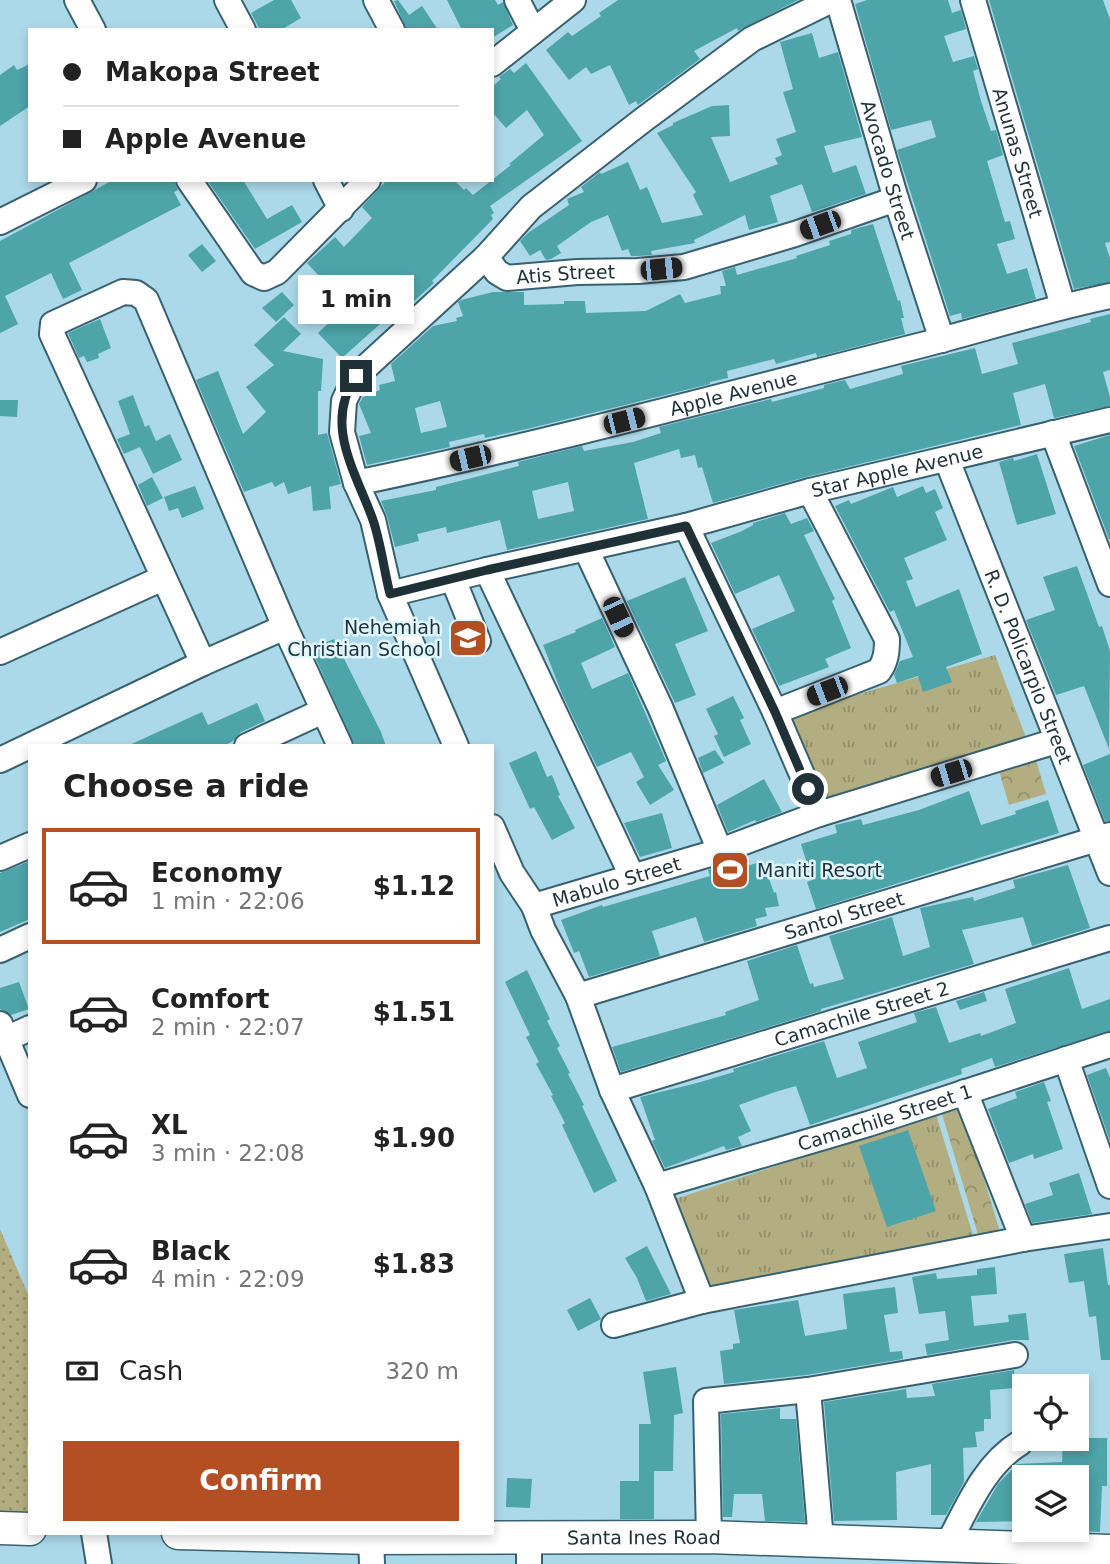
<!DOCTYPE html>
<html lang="en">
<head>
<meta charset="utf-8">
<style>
	body { margin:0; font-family:"DejaVu Sans",sans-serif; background:#f6f6f6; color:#222; height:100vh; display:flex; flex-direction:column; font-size:26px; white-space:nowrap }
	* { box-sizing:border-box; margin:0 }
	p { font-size:23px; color:#767676 }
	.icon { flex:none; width:38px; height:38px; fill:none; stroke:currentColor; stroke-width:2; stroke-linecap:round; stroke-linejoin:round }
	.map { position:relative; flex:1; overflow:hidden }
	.drawer { position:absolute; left:28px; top:744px; width:466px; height:791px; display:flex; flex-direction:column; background:#fff; border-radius:0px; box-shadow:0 4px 10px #0003 }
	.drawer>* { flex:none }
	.hud { position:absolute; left:28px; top:28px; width:466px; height:154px; border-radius:0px; box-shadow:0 4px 10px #0003; display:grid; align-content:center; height:154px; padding:0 35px; background:#fff }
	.buttons { position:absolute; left:1012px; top:1374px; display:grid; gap:14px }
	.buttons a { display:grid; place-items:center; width:77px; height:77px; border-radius:0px; background:#fff; box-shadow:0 4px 10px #0003; font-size:35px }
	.end { position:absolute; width:32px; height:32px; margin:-16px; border:9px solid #1f3137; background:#fff; box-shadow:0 0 0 4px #fff }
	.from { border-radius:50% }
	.bubble { position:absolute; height:49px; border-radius:0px; background:#fff; box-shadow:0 4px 10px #0003; font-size:23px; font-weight:600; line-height:49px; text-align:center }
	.car { position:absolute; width:21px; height:42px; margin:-21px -10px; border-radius:9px; box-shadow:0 0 5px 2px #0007; background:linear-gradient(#222 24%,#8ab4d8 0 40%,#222 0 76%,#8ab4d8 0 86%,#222 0) }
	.hud b { display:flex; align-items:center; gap:24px; height:66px; font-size:26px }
	.hud b+b { border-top:2px solid #e0e0e0 }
	.hud i { width:18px; height:18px; background:#222 }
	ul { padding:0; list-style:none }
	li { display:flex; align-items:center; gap:21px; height:116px; margin:0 14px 10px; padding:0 21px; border:4px solid transparent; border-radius:0px }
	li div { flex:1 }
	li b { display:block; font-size:26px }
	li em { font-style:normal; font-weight:600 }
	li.selected { border-color:#b44e23 }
	li>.icon { width:63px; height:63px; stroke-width:1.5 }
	h2 { padding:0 35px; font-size:32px; line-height:84px }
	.pay { display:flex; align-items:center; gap:18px; height:77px; padding:0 35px; font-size:26px }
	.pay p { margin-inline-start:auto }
	.button { display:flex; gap:14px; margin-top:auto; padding:14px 35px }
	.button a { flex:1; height:80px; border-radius:0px; background:#b44e23; color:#fff; font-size:28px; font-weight:600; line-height:80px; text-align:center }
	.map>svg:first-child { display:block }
	.grass { fill:url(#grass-dots) }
	.forest { fill:url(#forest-crowns) }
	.park { fill:url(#park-tufts) }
	.building { fill:#4da4a9; fill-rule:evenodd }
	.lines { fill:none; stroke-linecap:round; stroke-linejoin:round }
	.minor-casing { stroke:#38616f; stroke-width:28 }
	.major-casing { stroke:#38616f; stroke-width:35 }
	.minor { stroke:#fff; stroke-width:24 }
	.major { stroke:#fff; stroke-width:32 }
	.route { stroke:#1f3137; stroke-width:9 }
	.labels { text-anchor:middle; stroke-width:5; stroke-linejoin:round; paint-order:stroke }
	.street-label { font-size:19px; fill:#1f3137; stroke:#dff6fe }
	.poi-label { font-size:19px; fill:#1f3137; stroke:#dff6fe; text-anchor:end }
</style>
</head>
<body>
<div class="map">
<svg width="1110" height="1564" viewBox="0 0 1110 1564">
	<defs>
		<pattern id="grass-dots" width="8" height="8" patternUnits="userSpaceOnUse" patternTransform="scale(1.75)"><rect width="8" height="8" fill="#b3ae81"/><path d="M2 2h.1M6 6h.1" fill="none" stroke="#918e6a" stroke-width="1.8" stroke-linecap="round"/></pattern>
		<pattern id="forest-crowns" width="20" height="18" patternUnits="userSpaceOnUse" patternTransform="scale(1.75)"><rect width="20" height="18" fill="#b3ae81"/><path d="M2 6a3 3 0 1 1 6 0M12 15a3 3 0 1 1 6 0" fill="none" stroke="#918e6a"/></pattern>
		<pattern id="park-tufts" width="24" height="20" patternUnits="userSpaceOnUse" patternTransform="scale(1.75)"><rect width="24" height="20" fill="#b3ae81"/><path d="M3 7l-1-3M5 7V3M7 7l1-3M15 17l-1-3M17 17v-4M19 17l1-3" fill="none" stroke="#918e6a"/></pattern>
	</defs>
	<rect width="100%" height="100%" fill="#acd9e9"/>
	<polygon class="grass" points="0,1229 30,1299 30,1446 27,1447 30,1520 0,1519"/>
	<g class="forest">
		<polygon points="1036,760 1046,794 1009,805 999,771"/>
		<polygon points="963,1108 1000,1232 979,1238 942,1114"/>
	</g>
	<g class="park">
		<polygon points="995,655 1028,743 810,812 768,720"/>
		<polygon points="936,1114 976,1245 690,1300 650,1207"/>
	</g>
	<g class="building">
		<polygon points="274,0 291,0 301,18 281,30 260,30 251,13"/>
		<polygon points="398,0 409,15 422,6 438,30 407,30 394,1"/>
		<polygon points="447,0 495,0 498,5 503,2 513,25 492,38 492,30 462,30"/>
		<polygon points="618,0 798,0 738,31 737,28 694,51 700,59 638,105 636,101 629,105 610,65 591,74 586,67 569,80 546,50 568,32 572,36 601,16 599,13"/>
		<polygon points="867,0 948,0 952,13 961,10 966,29 944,36 953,62 974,56 978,69 973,71 981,101 991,131 996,130 1003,155 987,161 1005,222 1010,221 1015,239 997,244 1007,274 1027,268 1036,299 962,319 961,313 950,316 897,150 936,137 931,120 891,130 855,4"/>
		<polygon points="989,0 1103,0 1110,19 1110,242 1105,243 1110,258 1110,282 1074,289"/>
		<polygon points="812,33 819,58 838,52 862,137 824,146 833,173 856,165 866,194 812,212 802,184 770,196 778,222 749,230 745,215 694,240 695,243 651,251 652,255 637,256 631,256 628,249 622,251 608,215 591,222 557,246 561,253 551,259 546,260 540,250 530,256 520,241 528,233 569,205 567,199 584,192 581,187 600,172 601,174 628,162 640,190 647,187 662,223 703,215 693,195 696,192 657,133 673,125 673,123 712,106 729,105 730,136 711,137 730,182 778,164 775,158 782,155 776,139 796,132 783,92 793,89 780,42"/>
		<polygon points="526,63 582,141 490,206 494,213 491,215 493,219 432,281 434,283 412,303 408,299 342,358 318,333 344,308 341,305 343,302 307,263 335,237 344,247 372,218 362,207 387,180 454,180 464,190 466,188 473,195 511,165 509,164 544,135 527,110 506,128 492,112 492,87 501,79 499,77 510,69 514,73"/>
		<polygon points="30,64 30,106 0,126 0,75 14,65 17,70"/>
		<polygon points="113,180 174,180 178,190 174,192 181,205 69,263 82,290 63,299 51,273 5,296 18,324 0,333 0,241"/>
		<polygon points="207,180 243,180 267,219 292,205 302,222 255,249"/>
		<path d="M 873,224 L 898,301 L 900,300 L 904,318 L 901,318 L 905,334 L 817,357 L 816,353 L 776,364 L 774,359 L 727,371 L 728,378 L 710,382 L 710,384 L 531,428 L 485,438 L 484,434 L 449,442 L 450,447 L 367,465 L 359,436 L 371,433 L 359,404 L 363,397 L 380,390 L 379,385 L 395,381 L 391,364 L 433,326 L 457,321 L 456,318 L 463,316 L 458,302 L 461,300 L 493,292 L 524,292 L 524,305 L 564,304 L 564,301 L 585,301 L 586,313 L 646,311 L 680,294 L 685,303 L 721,294 L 720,286 L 726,286 L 722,271 L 735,267 L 737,275 L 797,258 L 796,256 L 830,245 L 829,241 L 851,234 L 851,230 ZM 440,401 L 447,427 L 421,433 L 415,408 Z"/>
		<polygon points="202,244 216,261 202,272 188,255"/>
		<polygon points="282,292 294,305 276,322 262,308"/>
		<path d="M 1110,314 L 1110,370 L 1103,372 L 1110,397 L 1110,406 L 1054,418 L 1045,384 L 1013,393 L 1021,425 L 806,477 L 713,503 L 702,467 L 698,468 L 695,455 L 681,458 L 679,449 L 634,463 L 648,519 L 507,550 L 500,520 L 447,533 L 446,527 L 417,534 L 419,541 L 395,547 L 387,516 L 381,501 L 436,490 L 436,487 L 519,466 L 518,462 L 582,446 L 584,451 L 633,442 L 661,433 L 659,427 L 771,399 L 772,402 L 824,388 L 824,385 L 845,380 L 850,389 L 903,374 L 901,366 L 975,348 L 982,374 L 1018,364 L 1012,343 L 1091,322 L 1090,319 ZM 568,482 L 574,511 L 538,519 L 532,491 Z"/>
		<polygon points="284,317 301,334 283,351 323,359 321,391 318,391 318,435 327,433 341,484 329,487 331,509 313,511 311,486 288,494 284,482 275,487 272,482 244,492 196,380 218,371 243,434 266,412 246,387 274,365 254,345"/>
		<polygon points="100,319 111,348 98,354 99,358 87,362 84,356 79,358 68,333"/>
		<polygon points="133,395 145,427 149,425 156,441 170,434 182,460 153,474 140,447 124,454 117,439 130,434 118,401"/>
		<polygon points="0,400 18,400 17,417 0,416"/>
		<polygon points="1110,435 1110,539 1109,539 1074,446"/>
		<polygon points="1037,454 1056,514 1017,525 999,462 1013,458 1014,461"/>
		<polygon points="152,477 163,498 147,506 138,485"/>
		<polygon points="195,486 204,509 182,518 178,508 169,511 164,497"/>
		<polygon points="923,486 926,493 935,489 943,508 935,512 947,540 904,558 913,579 906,581 916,607 959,589 982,654 946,667 952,682 923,692 918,676 897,683 894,675 900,661 913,657 894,610 890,612 835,506 849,500 851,504 893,487 897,497"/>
		<polygon points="785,513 791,524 807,518 814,531 804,535 835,599 832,601 851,648 825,659 829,667 779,686 752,629 795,611 779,575 735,594 711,543 742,531 753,525 753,523"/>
		<polygon points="1077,566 1099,627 1102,626 1110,651 1109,749 1084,686 1056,695 1026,620 1055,610 1043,577"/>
		<polygon points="685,577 708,631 675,644 696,695 675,703 627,601"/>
		<polygon points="602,618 615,647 581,663 592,689 628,673 666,761 658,765 674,790 650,805 636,782 644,777 631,752 597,767 562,694 543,645 576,632 575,630"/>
		<polygon points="334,639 381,732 386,746 355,746 310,646 316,644 317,646"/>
		<polygon points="733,696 744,718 740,720 751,744 724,757 714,736 718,734 706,709"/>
		<polygon points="257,703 265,721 241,732 233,741 224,746 127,746 202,712 208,725"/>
		<polygon points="715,750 724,763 703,773 698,758"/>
		<polygon points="536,751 547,777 552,775 560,795 558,796 575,828 552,840 534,807 530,809 509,763"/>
		<polygon points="1110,754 1110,821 1105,821 1083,765"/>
		<polygon points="764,779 782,812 756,822 755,820 728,832 717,805"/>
		<polygon points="969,791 981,825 1016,814 1015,811 1048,800 1059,833 816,909 807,882 812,880 801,844 837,833 835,825 861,819 863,825 919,810"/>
		<polygon points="662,813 672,848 640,857 624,823"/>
		<polygon points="30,861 30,919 0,932 0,873"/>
		<polygon points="763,861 774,893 776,892 779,906 765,908 767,916 755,919 757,926 704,942 696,917 652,931 660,956 589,977 579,951 574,953 561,920 602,905 603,907 710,876 708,870 732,862 734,870"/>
		<polygon points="1068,865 1090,928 1032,946 1023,917 962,930 974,964 821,1009 821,1011 621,1072 612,1047 726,1015 725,1012 759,1000 747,961 797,945 810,984 813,983 814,987 844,979 829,936 892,917 903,956 930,947 920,908 973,897 974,901 1015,888 1013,880"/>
		<polygon points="1069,968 1082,1009 1110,999 1110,1031 995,1067 992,1058 961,1069 962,1074 810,1125 796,1086 775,1092 739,1105 751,1131 738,1137 742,1146 726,1150 724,1146 665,1168 652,1141 655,1140 640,1097 697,1083 734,1072 733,1069 824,1041 837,1078 867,1068 858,1042 917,1022 914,1013 936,1007 949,1043 980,1033 981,1036 1016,1023 1005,989"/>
		<polygon points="527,970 550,1019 547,1021 560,1046 557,1048 570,1073 568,1074 584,1105 582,1106 617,1181 594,1193 562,1125 565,1123 551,1096 553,1095 536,1064 539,1062 526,1037 530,1035 505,982"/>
		<polygon points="19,982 29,1009 11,1015 0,1009 0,988"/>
		<polygon points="984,992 987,1001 960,1010 956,1001"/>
		<polygon points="1106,1068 1110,1078 1110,1141 1087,1075"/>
		<polygon points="1044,1082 1051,1101 1047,1102 1063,1149 1034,1159 1033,1154 1009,1163 988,1109 1017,1098 1015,1092"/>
		<polygon points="908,1130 936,1211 887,1227 859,1146"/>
		<polygon points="1079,1173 1092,1214 1032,1223 1025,1204 1053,1195 1049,1183"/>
		<polygon points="647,1246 671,1294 646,1301 637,1278 625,1258"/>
		<polygon points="1103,1248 1108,1285 1110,1285 1110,1360 1101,1360 1096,1316 1089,1317 1084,1281 1069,1283 1064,1254"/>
		<polygon points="995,1267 997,1294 971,1296 974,1326 1009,1322 1008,1315 1026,1313 1029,1340 1013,1340 927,1355 925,1344 949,1340 945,1311 919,1314 912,1277 936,1273 937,1279 977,1275 977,1269"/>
		<polygon points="895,1287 898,1313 884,1315 890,1352 902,1351 903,1359 806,1375 724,1384 720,1351 733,1349 733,1344 740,1343 734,1310 798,1300 805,1336 847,1329 843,1294"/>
		<polygon points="590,1298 601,1319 578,1331 567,1310"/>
		<polygon points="676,1367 683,1413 674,1415 673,1471 654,1471 654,1519 620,1519 620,1481 639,1481 639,1424 651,1424 643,1372"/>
		<polygon points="1014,1370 1015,1388 990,1390 991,1419 984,1419 984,1431 975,1432 977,1447 963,1448 964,1482 946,1515 931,1515 931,1464 896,1472 897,1520 834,1521 824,1402 906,1389 907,1398 935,1396 932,1384"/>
		<polygon points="780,1408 780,1419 796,1419 805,1522 765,1521 762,1494 734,1494 732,1517 723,1517 721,1414"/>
		<polygon points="1089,1438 1107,1438 1107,1486 1102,1486 1100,1532 1076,1531 1076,1477 1024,1477 1024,1521 976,1522 998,1484 1017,1464 1062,1462 1063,1440 1089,1440"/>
		<polygon points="507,1478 532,1479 530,1508 506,1507"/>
	</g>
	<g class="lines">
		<defs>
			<g id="minor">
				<polyline points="77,0 93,30"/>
				<polyline points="227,0 243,30"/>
				<polyline points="376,0 392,30"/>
				<polyline points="517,0 533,31"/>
				<path id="s1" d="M 838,0 L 896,199 L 942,340"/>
				<path id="s2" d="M 973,0 L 1063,306"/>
				<polyline points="492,64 573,0"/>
				<polyline points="189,180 253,273 264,278 277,272 368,180"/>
				<polyline points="326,180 341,209"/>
				<polyline points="0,222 84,180"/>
				<path id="s3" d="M 486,257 L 497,272 L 507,278 L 577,272 L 638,271 L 684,267 L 795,234 L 896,199"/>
				<polyline points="1053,433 1110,584"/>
				<path id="s4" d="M 947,460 L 1110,873"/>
				<path id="s5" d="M 356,483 C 547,443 736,392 926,344 C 987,328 1048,309 1110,296"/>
				<polyline points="686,526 775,712 819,814"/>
				<polyline points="586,549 660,707 720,851"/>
				<polyline points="487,570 632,876"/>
				<polyline points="453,579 478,641"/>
				<path id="s6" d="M 390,594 L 487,570 L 686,526 L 810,491 L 1110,420"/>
				<polyline points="0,652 163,578"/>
				<polyline points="203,663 52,334 53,324 123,292 136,293 146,300 285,627 340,746"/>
				<path d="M 775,712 L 879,671 C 886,661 887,652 887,639 L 810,491"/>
				<polyline points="247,746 323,711"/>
				<polyline points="456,746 390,594 373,520 356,483 342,432 344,401 356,376 486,257 531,207 643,120 752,39 832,0"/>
				<polyline points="0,760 203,663 285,627"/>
				<polyline points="492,827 512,873 534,906 543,930 578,996 612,1090 657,1186 702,1301"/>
				<polyline points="0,858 30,845"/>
				<path id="s7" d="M 534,906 L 720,851 L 819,814 L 1056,741"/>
				<polyline points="0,950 30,936"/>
				<path id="s8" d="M 578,996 L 1110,835"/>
				<polyline points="0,1024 30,1095"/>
				<polyline points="6,1039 30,1028"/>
				<polyline points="1066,1059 1110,1186"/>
				<path id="s9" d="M 612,1090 L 1110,938"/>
				<polyline points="965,1092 1023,1239"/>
				<path id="s10" d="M 657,1186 L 868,1124 L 1110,1045"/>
				<polyline points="614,1325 702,1301 1023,1239 1110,1226"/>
				<polyline points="808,1390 821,1540"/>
				<polyline points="94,1533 99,1564"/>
				<polyline points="709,1537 706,1401 808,1390 1015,1355"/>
				<polyline points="371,1538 372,1564"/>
				<polyline points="529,1538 529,1564"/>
				<path d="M 948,1544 C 967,1508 984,1465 1020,1443"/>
			</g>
			<g id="major">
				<polyline points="0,1528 30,1529"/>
				<path id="s11" d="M 178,1533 L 371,1538 L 709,1537 L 1110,1551"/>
			</g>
		</defs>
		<use href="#minor" class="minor-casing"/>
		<use href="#major" class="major-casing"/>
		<use href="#minor" class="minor"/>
		<use href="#major" class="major"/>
	</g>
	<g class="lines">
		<path class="route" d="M 356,376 C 323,425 356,472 373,520 C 381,544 384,570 390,594 L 487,570 L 686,526 L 775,712 L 808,789"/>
	</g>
	<defs>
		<symbol id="school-square" viewBox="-11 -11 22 22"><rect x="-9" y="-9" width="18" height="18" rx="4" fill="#b44e23" stroke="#dff6fe"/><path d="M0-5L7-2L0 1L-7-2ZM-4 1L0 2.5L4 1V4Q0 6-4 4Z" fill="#fff"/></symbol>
		<symbol id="stadium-square" viewBox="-11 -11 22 22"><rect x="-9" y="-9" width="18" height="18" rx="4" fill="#b44e23" stroke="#dff6fe"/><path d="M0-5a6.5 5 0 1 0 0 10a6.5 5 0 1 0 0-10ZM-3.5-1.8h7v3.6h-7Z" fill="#fff"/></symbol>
	</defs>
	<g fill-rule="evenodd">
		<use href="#school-square" x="446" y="616" width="44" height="44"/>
		<use href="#stadium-square" x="708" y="848" width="44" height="44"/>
	</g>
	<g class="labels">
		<g class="street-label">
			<text dy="7" stroke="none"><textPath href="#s2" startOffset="159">Anunas Street</textPath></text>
			<text dy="7" stroke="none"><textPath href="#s1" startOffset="177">Avocado Street</textPath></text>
			<text dy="7" stroke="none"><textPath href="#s3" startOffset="89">Atis Street</textPath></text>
			<text dy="7" stroke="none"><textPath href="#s5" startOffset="388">Apple Avenue</textPath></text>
			<text dy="7" stroke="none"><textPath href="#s6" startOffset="522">Star Apple Avenue</textPath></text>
			<text dy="7" stroke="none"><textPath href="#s4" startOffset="222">R. D. Policarpio Street</textPath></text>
			<text dy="7" stroke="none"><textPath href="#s7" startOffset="86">Mabulo Street</textPath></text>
			<text dy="7" stroke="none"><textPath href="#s8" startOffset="278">Santol Street</textPath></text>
			<text dy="7" stroke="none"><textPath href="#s9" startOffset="261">Camachile Street 2</textPath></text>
			<text dy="7" stroke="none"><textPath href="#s10" startOffset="238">Camachile Street 1</textPath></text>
			<text dy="7" stroke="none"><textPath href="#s11" startOffset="466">Santa Ines Road</textPath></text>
		</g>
		<g class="poi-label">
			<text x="441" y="634">Nehemiah<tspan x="441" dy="22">Christian School</tspan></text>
			<text x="757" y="877" text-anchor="start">Maniti Resort</text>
		</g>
	</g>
</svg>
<div class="buttons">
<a><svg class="icon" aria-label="locate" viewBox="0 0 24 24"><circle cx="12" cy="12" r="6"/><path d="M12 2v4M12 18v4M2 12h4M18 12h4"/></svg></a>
<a><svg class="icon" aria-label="layers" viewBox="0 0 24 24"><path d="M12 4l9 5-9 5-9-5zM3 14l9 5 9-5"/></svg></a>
</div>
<i class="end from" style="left:808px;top:789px"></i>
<i class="end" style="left:356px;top:376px"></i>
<div class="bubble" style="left:298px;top:275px;width:116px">1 min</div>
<i class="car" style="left:820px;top:225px;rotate:250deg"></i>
<i class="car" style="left:661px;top:269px;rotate:84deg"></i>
<i class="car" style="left:624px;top:421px;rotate:76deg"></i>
<i class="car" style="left:470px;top:458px;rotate:257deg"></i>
<i class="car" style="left:618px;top:617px;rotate:155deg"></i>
<i class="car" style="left:827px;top:691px;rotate:249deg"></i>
<i class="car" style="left:951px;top:773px;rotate:253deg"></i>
<div class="hud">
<b><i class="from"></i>Makopa Street</b>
<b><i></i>Apple Avenue</b>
</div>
<section class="drawer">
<h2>Choose a ride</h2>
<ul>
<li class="selected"><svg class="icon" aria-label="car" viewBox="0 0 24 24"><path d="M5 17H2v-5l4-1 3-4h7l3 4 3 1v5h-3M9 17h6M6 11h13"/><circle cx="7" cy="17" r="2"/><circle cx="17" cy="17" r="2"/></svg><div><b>Economy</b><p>1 min · 22:06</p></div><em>$1.12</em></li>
<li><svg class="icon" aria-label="car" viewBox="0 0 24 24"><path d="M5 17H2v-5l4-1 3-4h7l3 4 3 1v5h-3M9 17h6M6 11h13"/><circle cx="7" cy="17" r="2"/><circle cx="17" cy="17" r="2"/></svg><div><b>Comfort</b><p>2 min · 22:07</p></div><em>$1.51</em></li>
<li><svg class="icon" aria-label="car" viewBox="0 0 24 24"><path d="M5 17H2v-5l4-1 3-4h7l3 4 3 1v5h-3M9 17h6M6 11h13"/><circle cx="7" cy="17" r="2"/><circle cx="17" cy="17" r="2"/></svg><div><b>XL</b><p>3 min · 22:08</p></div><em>$1.90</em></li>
<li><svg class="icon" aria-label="car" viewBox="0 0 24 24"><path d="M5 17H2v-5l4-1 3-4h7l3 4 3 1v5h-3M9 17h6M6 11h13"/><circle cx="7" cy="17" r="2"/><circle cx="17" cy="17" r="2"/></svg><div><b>Black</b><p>4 min · 22:09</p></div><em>$1.83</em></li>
</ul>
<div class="pay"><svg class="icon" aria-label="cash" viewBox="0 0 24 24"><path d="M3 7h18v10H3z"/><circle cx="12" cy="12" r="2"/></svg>Cash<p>320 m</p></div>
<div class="button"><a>Confirm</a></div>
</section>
</div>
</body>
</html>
